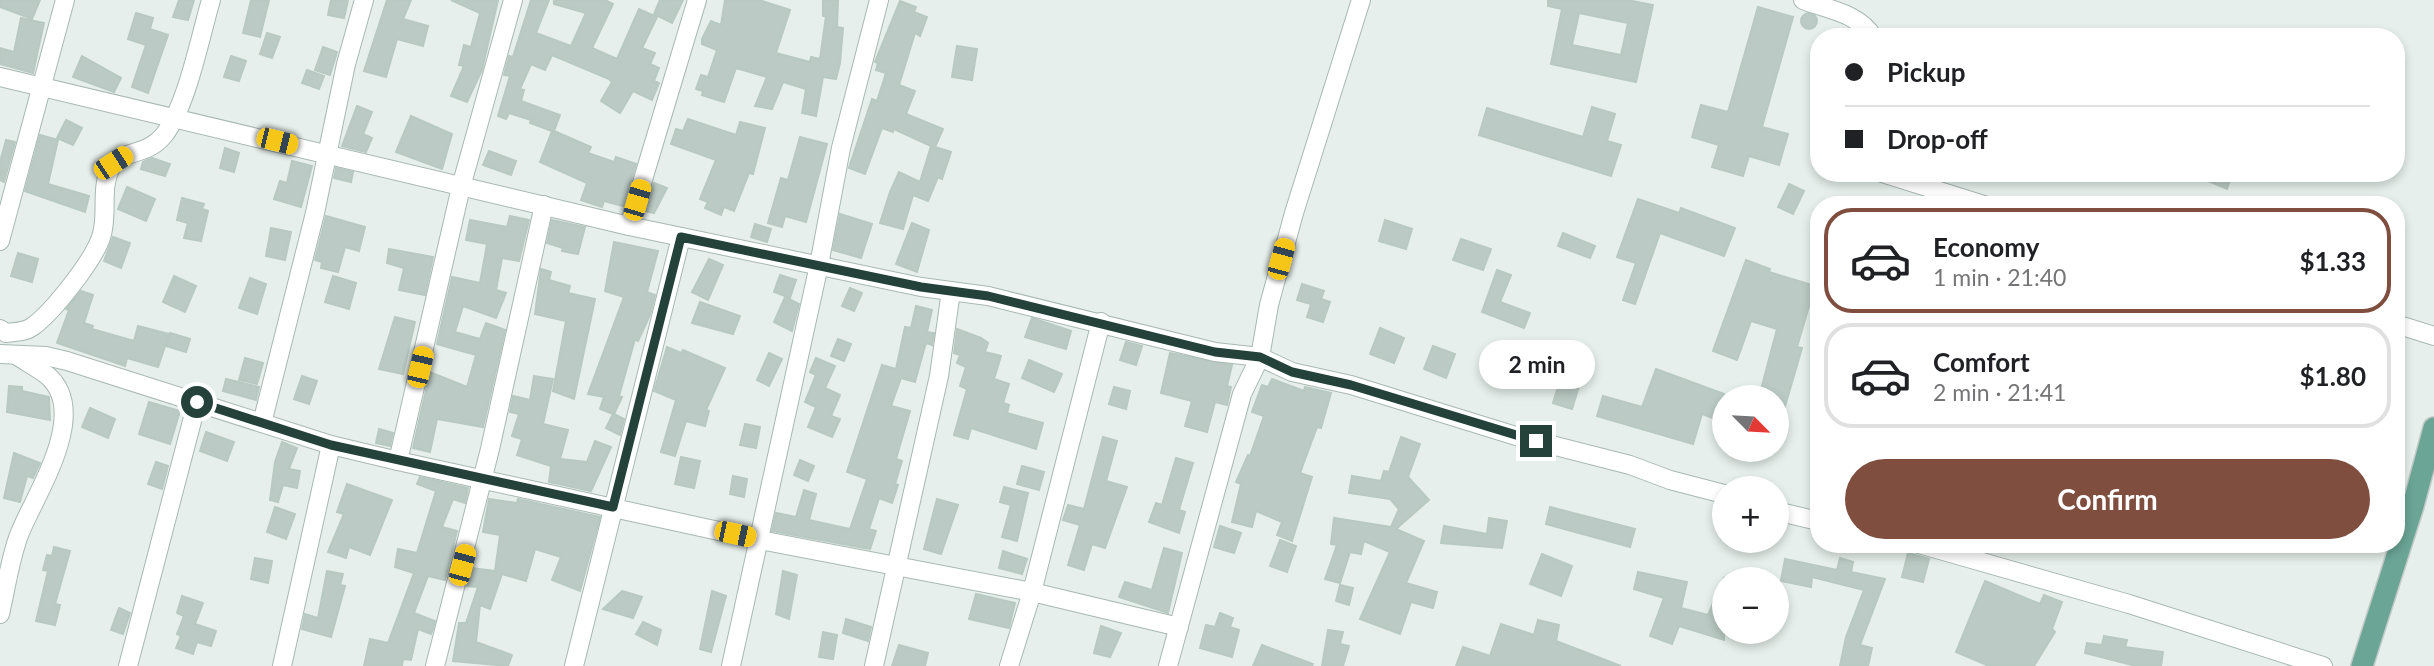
<!DOCTYPE html>
<html lang="en">
<head>
<meta charset="utf-8">
<style>
	body { margin:0; font-family:Lato,sans-serif; background:#f2f2f2; color:#202124; height:100vh; display:flex; flex-direction:column; font-size:26px; white-space:nowrap }
	* { box-sizing:border-box; margin:0 }
	p { font-size:23px; color:#757577 }
	.icon { flex:none; width:38px; height:38px; fill:none; stroke:currentColor; stroke-width:2; stroke-linecap:round; stroke-linejoin:round }
	.map { position:relative; flex:1; overflow:hidden }
	.side { position:absolute; left:1810px; top:196px; width:595px; height:357px; display:flex; flex-direction:column; background:#fff; border-radius:28px; box-shadow:0 4px 10px #0003 }
	.side>* { flex:none }
	.hud { position:absolute; left:1810px; top:28px; width:595px; height:154px; border-radius:28px; box-shadow:0 4px 10px #0003; display:grid; align-content:center; height:154px; padding:0 35px; background:#fff }
	.needle { width:46px; rotate:114deg }
	.fabs { position:absolute; left:1712px; top:385px; display:grid; gap:14px }
	.fabs a { display:grid; place-items:center; width:77px; height:77px; border-radius:50%; background:#fff; box-shadow:0 4px 10px #0003; font-size:35px }
	.end { position:absolute; width:32px; height:32px; margin:-16px; border:9px solid #24423a; background:#fff; box-shadow:0 0 0 4px #fff }
	.from { border-radius:50% }
	.bubble { position:absolute; height:49px; border-radius:24px; background:#fff; box-shadow:0 4px 10px #0003; font-size:23px; font-weight:700; line-height:49px; text-align:center }
	.car { position:absolute; width:21px; height:42px; margin:-21px -10px; border-radius:9px; box-shadow:0 0 5px 2px #0007; background:linear-gradient(#f5c518 24%,#345 0 40%,#f5c518 0 76%,#345 0 86%,#f5c518 0) }
	.hud b { display:flex; align-items:center; gap:24px; height:66px; font-size:26px }
	.hud b+b { border-top:2px solid #e0e0e0 }
	.hud i { width:18px; height:18px; background:#202124 }
	ul { padding:12px 0 0; list-style:none }
	li { display:flex; align-items:center; gap:21px; height:105px; margin:0 14px 10px; padding:0 21px; border:4px solid #e0e0e0; border-radius:28px }
	li div { flex:1 }
	li b { display:block; font-size:26px }
	li em { font-style:normal; font-weight:700 }
	li.current { border-color:#7f4e3f }
	li>.icon { width:63px; height:63px; stroke-width:1.5 }
	.primary-button { display:flex; gap:14px; margin-top:auto; padding:14px 35px }
	.primary-button a { flex:1; height:80px; border-radius:42px; background:#7f4e3f; color:#fff; font-size:28px; font-weight:700; line-height:80px; text-align:center }
	.map>svg:first-child { display:block }
	.building { fill:#bbcac4; stroke:#b8c9c2; stroke-width:2; fill-rule:evenodd }
	.lines { fill:none; stroke-linecap:round; stroke-linejoin:round }
	.minor-casing { stroke:#a8b8b2; stroke-width:20 }
	.major-casing { stroke:#c2cac8; stroke-width:24 }
	.minor { stroke:#fff; stroke-width:18 }
	.major { stroke:#6aa596; stroke-width:21 }
	.route { stroke:#24423a; stroke-width:9 }
</style>
</head>
<body>
<div class="map">
<svg width="2434" height="666" viewBox="0 0 2434 666">
	<rect width="100%" height="100%" fill="#e6efeb"/>
	<g class="building">
		<polygon points="0,0 40,0 32,19 0,7"/>
		<polygon points="179,0 194,0 188,20 173,17"/>
		<polygon points="251,0 269,0 260,37 243,33"/>
		<polygon points="331,0 348,0 344,18 328,15"/>
		<polygon points="387,0 411,0 403,19 428,26 423,46 397,39 386,77 364,71"/>
		<polygon points="451,0 498,0 482,70 467,102 451,96 464,66 459,65 464,45 471,47 480,13"/>
		<polygon points="531,0 549,0 536,33 571,46 586,13 554,4 554,0 605,0 613,4 592,48 617,59 639,9 657,17 642,48 655,53 650,64 659,68 654,81 659,83 652,100 633,91 620,113 601,101 612,82 609,79 552,55 545,70 531,64 520,89 524,90 521,101 560,115 554,131 591,147 588,153 614,162 616,157 636,164 623,206 604,201 602,207 581,200 587,183 540,162 552,131 530,123 531,120 509,113 506,119 498,116 510,76 504,75 509,56 513,57"/>
		<polygon points="660,0 683,0 672,23 654,14"/>
		<polygon points="725,0 759,0 790,10 776,53 810,62 811,57 820,59 826,16 823,16 823,0 838,0 837,27 843,28 840,63 836,79 823,77 816,116 802,113 806,89 783,82 772,109 755,106 767,77 736,68 724,102 702,95 703,91 696,89 701,75 708,77 717,50 702,44 702,39 711,21 721,25"/>
		<path d="M 1548,0 L 1627,0 L 1653,5 L 1636,82 L 1551,64 L 1562,9 L 1548,6 ZM 1579,13 L 1628,23 L 1621,55 L 1572,45 Z"/>
		<polygon points="900,1 916,7 914,12 927,17 920,36 915,33 899,85 915,91 906,114 943,129 935,147 951,152 942,179 938,177 928,201 913,195 903,229 880,223 890,192 899,172 920,182 931,146 894,129 893,132 882,128 865,174 849,168 872,99 877,101 886,73 876,70 878,63 875,62"/>
		<polygon points="1758,7 1793,17 1762,127 1788,134 1779,165 1749,156 1743,176 1712,167 1719,145 1692,137 1701,105 1728,112"/>
		<polygon points="136,13 153,18 150,29 168,35 148,93 132,87 146,45 128,39"/>
		<circle cx="1809" cy="21" r="8"/>
		<polygon points="21,18 44,23 33,73 0,64 0,48 14,52"/>
		<polygon points="267,33 280,37 272,58 260,54"/>
		<polygon points="957,46 977,49 972,80 952,77"/>
		<polygon points="323,47 337,52 330,75 315,70"/>
		<polygon points="82,56 121,78 114,92 73,77"/>
		<polygon points="231,56 246,61 239,81 224,77"/>
		<polygon points="307,70 324,76 319,89 302,83"/>
		<polygon points="357,106 372,112 363,134 372,138 366,152 342,146"/>
		<polygon points="1592,107 1615,114 1607,141 1621,145 1611,176 1479,135 1487,108 1583,137"/>
		<polygon points="411,116 452,134 442,169 396,152"/>
		<polygon points="688,119 736,135 740,122 765,128 753,174 749,173 734,211 724,207 721,215 705,208 708,202 700,199 716,160 671,144 676,129 683,131"/>
		<polygon points="66,120 82,128 73,145 57,138"/>
		<polygon points="40,135 58,140 48,184 89,196 85,212 25,191"/>
		<polygon points="800,137 827,144 806,222 785,216 782,227 768,223 781,178 788,180"/>
		<polygon points="6,140 15,142 4,182 0,180 0,162"/>
		<polygon points="225,148 239,153 234,172 220,168"/>
		<polygon points="489,151 516,161 511,175 483,165"/>
		<polygon points="152,158 170,164 165,176 141,169 143,162"/>
		<polygon points="292,161 312,166 301,207 274,199 280,181 287,183"/>
		<polygon points="336,168 353,172 351,182 334,178"/>
		<polygon points="2189,173 2232,173 2227,189"/>
		<polygon points="654,183 667,188 654,213 645,211"/>
		<polygon points="1789,184 1804,191 1793,214 1778,207"/>
		<polygon points="127,187 155,199 146,221 118,209"/>
		<polygon points="182,198 204,204 202,209 208,211 201,241 184,238 188,223 177,220"/>
		<polygon points="1638,199 1679,213 1681,208 1735,228 1724,256 1660,233 1635,304 1623,300 1636,263 1617,257"/>
		<polygon points="840,214 872,224 861,258 833,250"/>
		<polygon points="326,216 365,227 359,251 345,247 338,272 321,268 322,262 315,260"/>
		<polygon points="510,216 529,220 519,261 502,258 496,290 506,293 496,318 463,306 455,332 480,339 486,323 505,330 483,427 437,419 430,452 413,448 430,372 467,387 476,355 437,344 452,277 480,283 487,244 466,240 470,220 507,227"/>
		<polygon points="552,220 585,227 578,254 562,251 563,248 547,243"/>
		<polygon points="1385,220 1412,229 1406,249 1379,241"/>
		<polygon points="912,223 929,230 917,272 896,264"/>
		<polygon points="755,224 771,229 767,242 751,237"/>
		<polygon points="271,228 291,232 285,260 266,256"/>
		<polygon points="1563,233 1595,246 1590,258 1558,246"/>
		<polygon points="113,237 130,243 121,268 104,261"/>
		<polygon points="1461,239 1491,249 1483,270 1453,260"/>
		<polygon points="614,242 658,251 647,292 655,295 650,315 638,341 635,339 619,396 622,397 614,414 624,419 620,435 606,428 613,414 600,409 604,397 588,394 624,297 605,291"/>
		<polygon points="389,249 433,257 425,295 399,290 404,268 387,263"/>
		<polygon points="18,253 38,259 32,282 11,276"/>
		<polygon points="709,259 723,265 708,300 692,292"/>
		<polygon points="1746,260 1770,269 1769,272 1815,286 1797,347 1802,348 1779,427 1776,426 1776,397 1759,397 1777,329 1751,321 1737,360 1713,351"/>
		<polygon points="541,269 551,272 549,280 570,286 568,293 595,299 574,399 553,391 566,321 535,314"/>
		<polygon points="1497,270 1511,275 1500,302 1530,313 1524,328 1482,312"/>
		<polygon points="780,275 796,280 790,298 774,292"/>
		<polygon points="174,276 196,286 185,312 163,302"/>
		<polygon points="333,276 356,283 349,309 325,302"/>
		<polygon points="250,278 266,284 257,314 239,308"/>
		<polygon points="1302,284 1324,291 1321,299 1330,302 1323,322 1307,317 1311,304 1297,300"/>
		<polygon points="850,288 862,293 854,311 842,306"/>
		<polygon points="81,291 93,295 84,323 93,326 92,329 134,341 138,326 169,334 158,367 127,358 125,366 57,343 69,310 66,309"/>
		<polygon points="785,297 799,304 792,331 774,322"/>
		<polygon points="700,302 740,316 733,334 692,323"/>
		<polygon points="916,306 932,310 927,332 934,333 932,345 927,343 925,346 915,382 901,378 891,406 910,411 896,459 902,461 895,484 898,485 892,503 879,498 869,529 876,531 870,549 772,531 776,513 796,517 804,490 816,494 809,520 850,529 867,479 847,472 882,365 896,369 905,327 911,328"/>
		<polygon points="395,317 415,322 403,374 379,369"/>
		<polygon points="1032,318 1071,331 1066,349 1025,337"/>
		<polygon points="1380,328 1404,338 1394,363 1370,354"/>
		<polygon points="957,329 981,338 988,343 985,352 1001,356 994,379 1009,384 1003,403 1009,405 1007,413 1043,423 1036,449 971,428 968,439 954,435 967,389 960,386 966,367 957,363 960,355 954,353"/>
		<polygon points="170,333 190,339 186,352 166,346"/>
		<polygon points="838,339 851,344 844,361 831,356"/>
		<polygon points="1126,342 1142,346 1136,365 1120,360"/>
		<polygon points="1433,346 1455,354 1446,378 1424,369"/>
		<polygon points="667,347 681,353 683,350 725,368 706,410 709,411 705,426 686,421 675,456 661,452 676,400 654,391"/>
		<polygon points="1569,351 1588,357 1572,409 1553,403"/>
		<polygon points="769,353 782,359 769,386 757,380"/>
		<polygon points="1170,353 1232,365 1227,386 1231,387 1227,405 1215,402 1207,432 1185,426 1192,401 1161,393"/>
		<polygon points="245,358 263,363 257,384 239,380"/>
		<polygon points="816,358 835,366 825,388 840,395 831,416 840,419 832,437 808,427 816,407 805,402 816,375 810,372"/>
		<polygon points="1029,360 1062,374 1054,392 1022,378"/>
		<polygon points="1656,369 1724,394 1724,422 1702,414 1693,444 1597,416 1603,396 1642,407"/>
		<polygon points="302,376 317,381 309,404 294,399"/>
		<polygon points="534,376 553,379 543,424 568,430 560,459 587,462 595,441 611,447 591,491 549,482 551,466 517,455 522,439 512,436 519,414 510,412 513,396 530,400"/>
		<polygon points="226,379 259,387 256,400 223,391"/>
		<polygon points="1272,379 1304,391 1305,387 1331,393 1321,428 1317,427 1300,473 1312,477 1292,541 1277,535 1282,522 1256,511 1252,527 1232,522 1241,484 1236,482 1248,455 1250,456 1264,416 1252,412 1262,385 1268,387"/>
		<polygon points="9,386 22,387 22,391 49,397 50,420 7,412"/>
		<polygon points="1114,387 1130,391 1126,409 1109,404"/>
		<polygon points="149,402 180,411 170,444 139,434"/>
		<polygon points="90,408 115,419 108,438 82,427"/>
		<polygon points="745,424 760,427 756,448 740,445"/>
		<polygon points="379,429 393,433 390,446 376,443"/>
		<polygon points="206,432 234,442 227,461 200,451"/>
		<polygon points="1103,437 1117,441 1106,481 1127,487 1105,548 1092,544 1084,570 1068,565 1080,525 1063,520 1068,505 1084,509"/>
		<polygon points="1401,437 1420,444 1408,477 1429,500 1396,529 1424,541 1406,583 1437,592 1433,608 1411,602 1400,634 1360,619 1390,552 1364,541 1361,554 1350,552 1340,583 1325,579 1337,545 1331,544 1334,518 1391,527 1399,509 1390,499 1349,493 1352,476 1381,481 1384,471 1389,472"/>
		<polygon points="282,442 297,448 289,469 300,471 297,488 283,485 278,502 270,500 275,462"/>
		<polygon points="14,453 40,463 33,478 27,476 20,502 4,498"/>
		<polygon points="681,457 700,461 694,488 675,484"/>
		<polygon points="1176,458 1193,463 1179,510 1185,512 1179,533 1149,522 1156,503 1162,505"/>
		<polygon points="800,460 814,466 808,481 794,475"/>
		<polygon points="156,462 168,466 162,489 148,484"/>
		<polygon points="1022,466 1044,472 1039,490 1017,484"/>
		<polygon points="733,476 747,479 744,497 730,494"/>
		<polygon points="420,477 468,488 465,503 453,499 442,527 457,531 445,580 428,576 414,613 435,621 433,629 431,634 418,629 411,660 403,659 402,666 364,666 370,639 388,643 414,573 395,567 398,549 417,553 436,491 417,484"/>
		<polygon points="347,484 392,500 370,555 349,547 346,558 328,552 344,514 337,512"/>
		<polygon points="1004,487 1028,493 1017,541 1002,537 1011,505 1000,502"/>
		<polygon points="489,499 517,503 518,499 600,517 580,591 552,580 561,557 535,549 526,581 502,574 490,609 480,605 476,642 512,655 508,666 453,661 459,623 466,623 478,587 467,586 472,568 495,571 500,535 483,532"/>
		<polygon points="937,499 958,505 941,554 924,549"/>
		<polygon points="275,507 295,514 286,539 267,532"/>
		<polygon points="1550,507 1635,529 1630,547 1546,524"/>
		<polygon points="1489,518 1507,521 1502,548 1441,543 1444,526 1487,534"/>
		<polygon points="1220,526 1241,533 1234,553 1214,547"/>
		<polygon points="1280,540 1296,546 1287,572 1270,566"/>
		<polygon points="54,547 70,551 55,604 60,605 55,625 36,621 48,571 43,570 47,555 52,556"/>
		<polygon points="1164,548 1182,553 1168,613 1119,597 1125,582 1152,590"/>
		<polygon points="1003,551 1027,559 1022,574 999,568"/>
		<polygon points="1908,553 1929,559 1923,582 1902,577"/>
		<polygon points="1542,554 1572,566 1561,596 1530,584"/>
		<polygon points="255,558 272,561 268,583 251,579"/>
		<polygon points="1840,558 1853,562 1851,572 1885,579 1860,645 1872,648 1868,666 1840,666 1846,637 1864,590 1812,577 1811,587 1781,581 1785,559 1837,570"/>
		<polygon points="327,571 343,574 340,585 345,586 331,637 302,629 305,614 318,618"/>
		<polygon points="783,571 797,575 789,619 776,614"/>
		<polygon points="1638,572 1687,582 1681,608 1708,615 1724,577 1724,640 1679,626 1672,644 1650,636 1664,598 1634,589"/>
		<polygon points="1985,581 2040,604 2044,595 2062,602 2052,629 2055,632 2034,666 1989,666 1956,652"/>
		<polygon points="1340,585 1353,588 1349,605 1336,601"/>
		<polygon points="622,591 642,597 633,618 603,609"/>
		<polygon points="712,591 726,596 711,652 700,649"/>
		<polygon points="976,594 1015,603 1009,628 969,619"/>
		<polygon points="182,596 203,603 195,624 216,631 211,646 197,642 193,654 176,648 181,636 177,634 184,616 177,613"/>
		<polygon points="119,608 130,613 123,634 111,630"/>
		<polygon points="1220,613 1233,618 1230,627 1239,630 1232,657 1200,648 1206,625 1215,627"/>
		<polygon points="846,619 871,627 868,641 843,633"/>
		<polygon points="1538,620 1559,625 1556,641 1621,666 1456,666 1463,647 1490,656 1501,624 1534,635"/>
		<polygon points="643,622 661,630 657,645 636,634"/>
		<polygon points="1101,626 1121,633 1110,657 1094,653"/>
		<polygon points="1328,630 1343,632 1340,644 1349,646 1343,666 1322,666"/>
		<polygon points="823,632 837,635 833,659 819,657"/>
		<polygon points="2104,636 2127,640 2125,647 2163,652 2161,666 2136,666 2085,653 2087,643 2102,645"/>
		<polygon points="899,645 928,653 925,666 892,666"/>
		<polygon points="1262,645 1313,664 1312,666 1253,666"/>
	</g>
	<g class="lines">
		<defs>
			<g id="minor">
				<path d="M 1803,0 C 1826,9 1859,13 1873,37"/>
				<polyline points="0,77 629,226 921,287 988,296 1215,352 1260,357 1292,372 1351,385 1516,436 1630,465 1670,480 1724,494"/>
				<polyline points="1882,173 1984,205"/>
				<polyline points="629,226 697,0"/>
				<polyline points="0,241 65,0"/>
				<polyline points="2396,324 2434,336"/>
				<path d="M 0,329 L 6,333 C 15,332 25,332 32,327 C 52,313 96,258 102,234 C 108,212 100,188 111,167 C 121,149 147,157 164,135 C 187,106 200,37 211,0"/>
				<polyline points="0,354 46,356 67,361 331,445 398,461 760,540 1032,592 1179,627"/>
				<polyline points="262,423 315,213 346,64 364,0"/>
				<polyline points="398,461 461,187 513,0"/>
				<polyline points="1776,511 1818,521"/>
				<polyline points="1919,544 2129,604 2323,666"/>
				<path d="M 0,614 C 6,588 10,559 19,535 C 34,496 91,414 48,376 C 38,368 26,362 16,355"/>
				<polyline points="128,666 197,402"/>
				<polyline points="282,666 331,445"/>
				<polyline points="435,666 490,449 544,205"/>
				<polyline points="574,666 681,237"/>
				<polyline points="731,666 819,265 841,148 879,0"/>
				<polyline points="874,666 939,376 951,291"/>
				<polyline points="1009,666 1032,592 1101,322"/>
				<polyline points="1168,666 1242,394 1260,357 1269,305 1294,213 1361,0"/>
			</g>
			<polyline id="major" points="2362,666 2413,506 2434,428"/>
		</defs>
		<use href="#minor" class="minor-casing"/>
		<use href="#major" class="major-casing"/>
		<use href="#minor" class="minor"/>
		<use href="#major" class="major"/>
	</g>
	<g class="lines">
		<polyline class="route" points="197,402 331,445 613,507 681,237 921,287 988,296 1215,352 1260,357 1292,372 1351,385 1536,441"/>
	</g>
</svg>
<div class="fabs">
<a><svg class="needle" viewBox="-14 -14 28 28"><path d="M0-13l5 13h-10z" fill="#e53935"/><path d="M0 13l5-13h-10z" fill="#757577"/></svg></a>
<a>+</a>
<a>−</a>
</div>
<i class="end from" style="left:197px;top:402px"></i>
<i class="end" style="left:1536px;top:441px"></i>
<div class="bubble" style="left:1479px;top:340px;width:116px">2 min</div>
<i class="car" style="left:277px;top:141px;rotate:104deg"></i>
<i class="car" style="left:113px;top:163px;rotate:57deg"></i>
<i class="car" style="left:637px;top:200px;rotate:16deg"></i>
<i class="car" style="left:1281px;top:259px;rotate:15deg"></i>
<i class="car" style="left:420px;top:367px;rotate:13deg"></i>
<i class="car" style="left:735px;top:534px;rotate:102deg"></i>
<i class="car" style="left:462px;top:565px;rotate:15deg"></i>
<div class="hud">
<b><i class="from"></i>Pickup</b>
<b><i></i>Drop-off</b>
</div>
<section class="side">
<ul>
<li class="current"><svg class="icon" aria-label="car" viewBox="0 0 24 24"><path d="M5 17H2v-5l4-1 3-4h7l3 4 3 1v5h-3M9 17h6M6 11h13"/><circle cx="7" cy="17" r="2"/><circle cx="17" cy="17" r="2"/></svg><div><b>Economy</b><p>1 min · 21:40</p></div><em>$1.33</em></li>
<li><svg class="icon" aria-label="car" viewBox="0 0 24 24"><path d="M5 17H2v-5l4-1 3-4h7l3 4 3 1v5h-3M9 17h6M6 11h13"/><circle cx="7" cy="17" r="2"/><circle cx="17" cy="17" r="2"/></svg><div><b>Comfort</b><p>2 min · 21:41</p></div><em>$1.80</em></li>
</ul>
<div class="primary-button"><a>Confirm</a></div>
</section>
</div>
</body>
</html>
